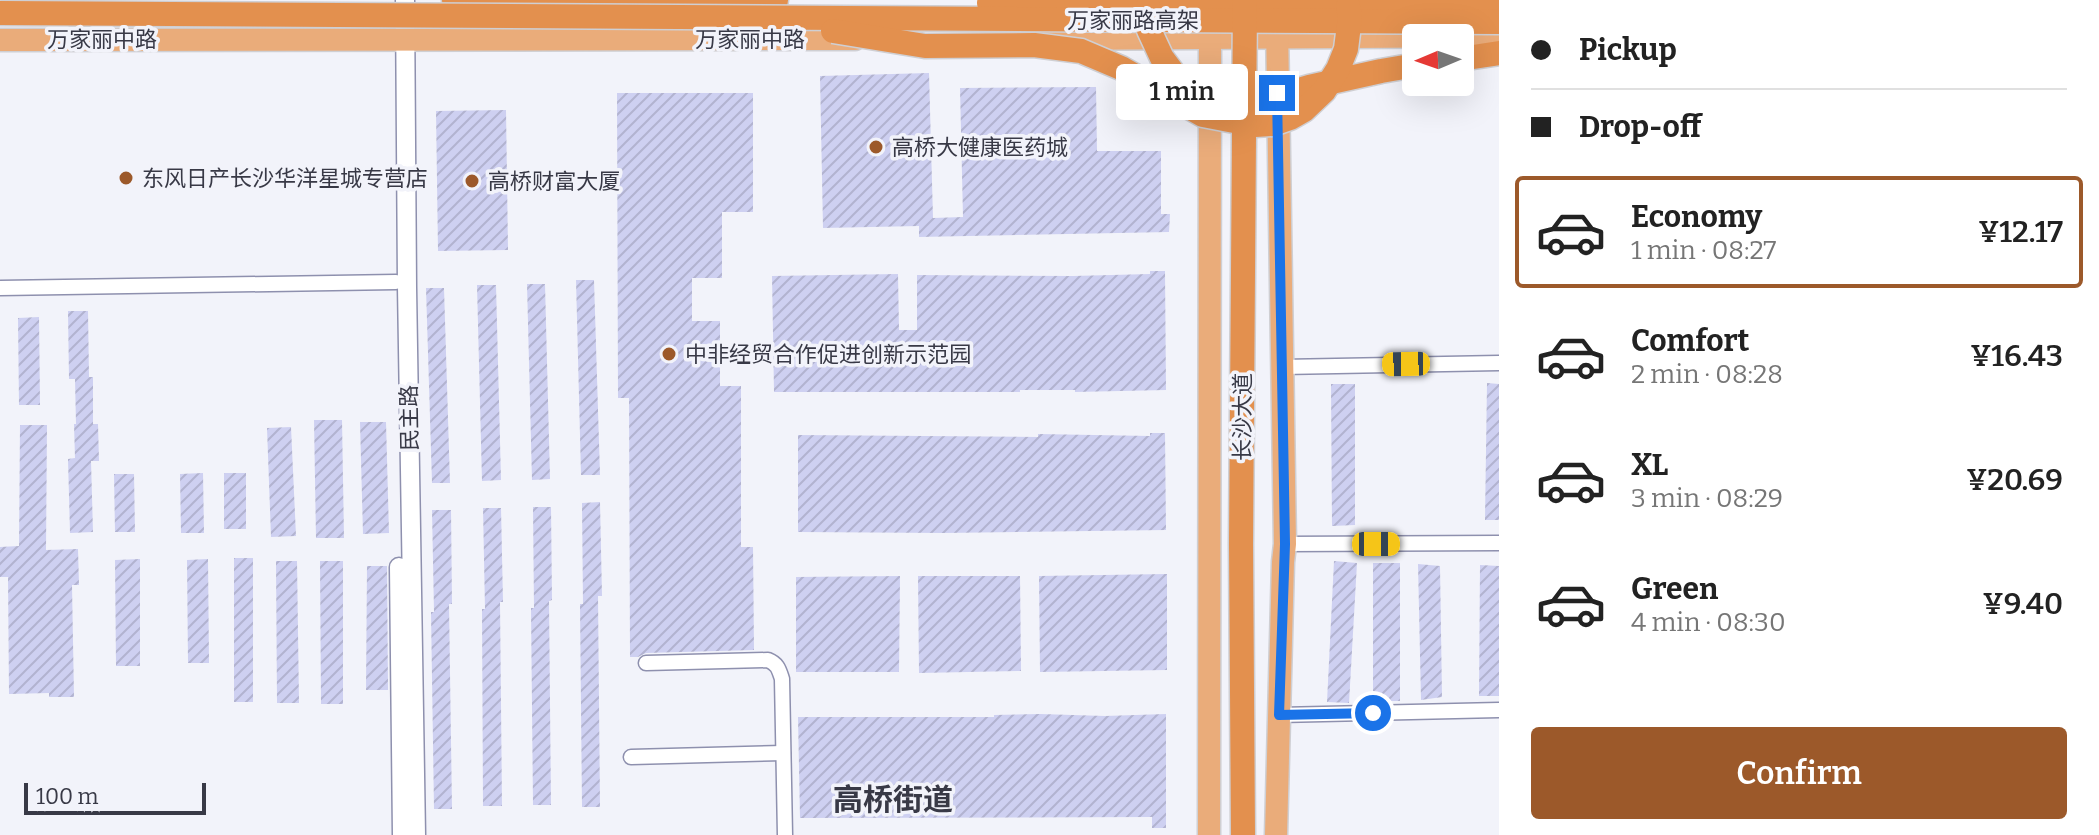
<!DOCTYPE html>
<html lang="en">
<head>
<meta charset="utf-8">
<style>
	body { margin:0; font-family:Bitter,"Noto Sans SC",serif; background:#f6f6f6; color:#222; height:100vh; display:flex; flex-direction:column; font-size:30px; white-space:nowrap }
	* { box-sizing:border-box; margin:0 }
	p { font-size:26px; color:#767676 }
	.icon { flex:none; width:44px; height:44px; fill:none; stroke:currentColor; stroke-width:2; stroke-linecap:round; stroke-linejoin:round }
	.map { position:relative; flex:1; overflow:hidden }
	.details { display:flex; flex-direction:column; background:#fff; width:600px }
	.details>* { flex:none }
	.top-card { display:grid; align-content:center; height:176px; padding:0 32px; background:#fff }
	.needle { width:52px; rotate:268deg }
	.tools { position:absolute; left:1402px; top:24px; display:grid; gap:16px }
	.tools a { display:grid; place-items:center; width:72px; height:72px; border-radius:8px; background:#fff; box-shadow:0 8px 32px #0002; font-size:40px }
	.scale { position:absolute; left:24px; bottom:20px; width:182px; box-sizing:border-box; padding-left:8px; border:4px solid #383946; border-top:0; font-size:22px; line-height:28px; white-space:nowrap; color:#383946; -webkit-text-stroke:6px #f2f3fa; paint-order:stroke }
	.end { position:absolute; width:36px; height:36px; margin:-18px; border:10px solid #1a73e8; background:#fff; box-shadow:0 0 0 4px #fff }
	.from { border-radius:50% }
	.bubble { position:absolute; height:56px; border-radius:8px; background:#fff; box-shadow:0 8px 32px #0002; font-size:26px; font-weight:600; line-height:56px; text-align:center }
	.car { position:absolute; width:24px; height:48px; margin:-24px -12px; border-radius:10px; box-shadow:0 0 6px 2px #0007; background:linear-gradient(#f5c518 24%,#345 0 40%,#f5c518 0 76%,#345 0 86%,#f5c518 0) }
	.top-card b { display:flex; align-items:center; gap:28px; height:76px; font-size:30px }
	.top-card b+b { border-top:2px solid #e0e0e0 }
	.top-card i { width:20px; height:20px; background:#222 }
	ul { padding:0; list-style:none }
	li { display:flex; align-items:center; gap:24px; height:112px; margin:0 16px 12px; padding:0 16px; border:4px solid transparent; border-radius:8px }
	li div { flex:1 }
	li b { display:block; font-size:30px }
	li em { font-style:normal; font-weight:600 }
	li.selected { border-color:#9c592a }
	li>.icon { width:72px; height:72px; stroke-width:1.5 }
	.cta { display:flex; gap:16px; margin-top:auto; padding:16px 32px }
	.cta a { flex:1; height:92px; border-radius:8px; background:#9c592a; color:#fff; font-size:32px; font-weight:600; line-height:92px; text-align:center }
	main { display:flex; flex:1; min-height:0 }
	.map>svg:first-child { display:block }
	.building { fill:url(#building-hatch) }
	.lines { fill:none; stroke-linecap:round; stroke-linejoin:round }
	.minor-casing { stroke:#8e90ae; stroke-width:17 }
	.tertiary-casing { stroke:#8e90ae; stroke-width:21 }
	.primary-casing { stroke:#cfcfd3; stroke-width:25 }
	.trunk-casing { stroke:#cfcfd3; stroke-width:27 }
	.minor { stroke:#fff; stroke-width:14 }
	.tertiary { stroke:#fff; stroke-width:18 }
	.primary { stroke:#eaac7a; stroke-width:22 }
	.trunk { stroke:#e3904e; stroke-width:24 }
	.trunk-bridge-casing { stroke:#cfcfd3; stroke-width:27; stroke-linecap:butt }
	.trunk-bridge { stroke:#e3904e; stroke-width:24 }
	.route { stroke:#1a73e8; stroke-width:10 }
	.poi-dot { fill:#9c592a; stroke:#f2f3fa; stroke-width:3 }
	.labels { text-anchor:middle; stroke-width:7; stroke-linejoin:round; paint-order:stroke }
	.street-label { font-size:22px; fill:#383946; stroke:#f2f3fa }
	.poi-label { font-size:22px; fill:#383946; stroke:#f2f3fa; text-anchor:start }
	.district-label { font-size:30px; font-weight:bold; fill:#383946; stroke:#f2f3fa }
</style>
</head>
<body>
<main>
<div class="map">
<svg width="1499" height="835" viewBox="0 0 1499 835">
	<defs>
		<pattern id="building-hatch" width="6" height="6" patternUnits="userSpaceOnUse" patternTransform="scale(2)"><rect width="6" height="6" fill="#ced0f1"/><path d="M-1 1l2-2M0 6l6-6M5 7l2-2" fill="none" stroke="#b2b3d0"/></pattern>
	</defs>
	<rect width="100%" height="100%" fill="#f2f3fa"/>
	<g class="building">
		<polygon points="929,73 933,218 963,217 960,88 1096,87 1097,151 1161,151 1161,214 1170,214 1169,232 919,237 919,226 823,228 820,76"/>
		<polygon points="617,93 753,93 753,212 722,212 722,278 692,278 692,321 720,321 720,386 741,386 741,547 753,547 754,650 646,653 638,657 630,657 629,398 618,398"/>
		<polygon points="506,110 508,250 438,251 436,111"/>
		<polygon points="1150,271 1165,271 1166,390 1075,392 1075,390 1020,390 1020,392 774,392 772,276 898,274 899,330 917,330 917,275 1073,276 1150,274"/>
		<polygon points="576,280 594,280 600,475 581,475"/>
		<polygon points="527,284 545,284 550,479 532,480"/>
		<polygon points="477,285 496,285 501,480 482,481"/>
		<polygon points="426,288 444,288 450,483 432,483"/>
		<polygon points="68,311 88,311 89,377 93,377 93,424 98,424 99,461 91,461 93,532 70,533 68,459 75,458 74,424 76,424 75,379 69,379"/>
		<polygon points="39,317 40,405 19,405 18,318"/>
		<polygon points="1487,383 1499,384 1499,520 1485,520"/>
		<polygon points="1331,384 1355,384 1355,525 1332,526"/>
		<polygon points="314,420 342,420 344,538 316,538"/>
		<polygon points="360,422 386,422 389,533 363,534"/>
		<polygon points="20,425 47,425 46,550 78,549 79,585 72,585 74,697 49,697 49,693 9,694 8,577 0,577 0,547 19,546"/>
		<polygon points="291,427 296,536 271,537 267,428"/>
		<polygon points="1150,433 1165,433 1166,530 944,533 798,532 798,435 1038,437 1038,434 1150,436"/>
		<polygon points="203,473 204,533 181,533 180,474"/>
		<rect x="224" y="473" width="22" height="56"/>
		<polygon points="114,474 134,474 135,532 115,532"/>
		<polygon points="600,502 602,596 598,596 600,807 582,807 580,604 583,604 582,503"/>
		<polygon points="533,507 551,507 552,600 549,601 551,805 533,805 531,608 534,608"/>
		<polygon points="483,508 501,508 503,602 500,602 502,806 483,806 482,609 485,609"/>
		<polygon points="432,510 451,510 452,604 449,604 452,809 434,809 431,612 434,612"/>
		<rect x="234" y="558" width="19" height="144"/>
		<polygon points="140,559 140,666 116,666 115,560"/>
		<polygon points="208,559 209,663 188,663 187,560"/>
		<polygon points="276,561 297,561 299,703 277,703"/>
		<polygon points="320,561 343,561 343,704 321,704"/>
		<polygon points="1334,561 1357,563 1349,703 1327,702"/>
		<rect x="1373" y="563" width="27" height="138"/>
		<polygon points="1418,564 1440,566 1442,697 1421,700"/>
		<polygon points="1480,565 1499,566 1499,696 1479,696"/>
		<polygon points="367,566 387,566 388,690 366,690"/>
		<polygon points="1167,574 1167,670 1040,672 1039,576"/>
		<polygon points="900,576 899,672 796,672 796,577"/>
		<polygon points="918,576 1020,576 1021,671 919,673"/>
		<polygon points="1040,714 1105,716 1166,714 1166,828 1152,828 1152,817 800,818 798,717 994,717 994,715"/>
	</g>
	<g class="lines">
		<defs>
			<g id="minor">
				<polyline points="0,288 396,282"/>
				<polyline points="1282,367 1499,363"/>
				<polyline points="1285,544 1499,543"/>
				<path d="M 646,663 L 768,660 C 778,664 779,670 782,679 L 785,835"/>
				<polyline points="1279,715 1499,710"/>
				<polyline points="631,757 783,753"/>
			</g>
			<g id="tertiary">
				<polyline points="405,0 407,287 416,835"/>
				<polyline points="399,567 402,835"/>
			</g>
			<g id="primary">
				<path d="M 1049,39 C 1199,39 1349,36 1499,36"/>
				<polyline points="0,40 855,39"/>
				<polyline points="1209,835 1210,25"/>
				<polyline points="1276,835 1283,562 1285,544 1277,24"/>
			</g>
			<g id="trunk">
				<polyline points="454,0 760,3 776,0"/>
				<polyline points="1460,59 1499,53"/>
			</g>
		</defs>
		<use href="#minor" class="minor-casing"/>
		<use href="#tertiary" class="tertiary-casing"/>
		<use href="#primary" class="primary-casing"/>
		<use href="#trunk" class="trunk-casing"/>
		<use href="#minor" class="minor"/>
		<use href="#tertiary" class="tertiary"/>
		<use href="#primary" class="primary"/>
		<use href="#trunk" class="trunk"/>
		<defs>
			<g id="trunk-bridge">
				<polyline points="989,3 1499,4"/>
				<polyline points="1148,6 1149,30 1162,58 1177,78 1194,91 1218,100 1268,99 1309,87 1381,71 1416,65"/>
				<polyline points="0,13 1499,22"/>
				<polyline points="833,31 925,46 1034,45 1081,51 1121,68 1203,115 1255,125 1273,124 1290,118 1304,110 1324,91 1338,69 1346,49 1350,17 1348,6"/>
				<polyline points="1243,835 1241,544 1245,0"/>
			</g>
		</defs>
		<use href="#trunk-bridge" class="trunk-bridge-casing"/>
		<use href="#trunk-bridge" class="trunk-bridge"/>
	</g>
	<g class="lines">
		<polyline class="route" points="1277,93 1285,544 1279,715 1373,713"/>
	</g>
	<g class="poi-dot">
		<circle cx="876" cy="147" r="8"/>
		<circle cx="126" cy="178" r="8"/>
		<circle cx="472" cy="181" r="8"/>
		<circle cx="669" cy="354" r="8"/>
	</g>
	<g class="labels">
		<g class="street-label">
			<text x="1133" y="28">万家丽路高架</text>
			<text x="102" y="47">万家丽中路</text>
			<text x="750" y="47">万家丽中路</text>
			<text transform="translate(1242 417) rotate(-90)" y="8">长沙大道</text>
			<text transform="translate(409 418) rotate(-91)" y="8">民主路</text>
		</g>
		<g class="poi-label">
			<text x="892" y="155">高桥大健康医药城</text>
			<text x="142" y="186">东风日产长沙华洋星城专营店</text>
			<text x="488" y="189">高桥财富大厦</text>
			<text x="685" y="362">中非经贸合作促进创新示范园</text>
		</g>
		<g class="district-label">
			<text x="893" y="810">高桥街道</text>
		</g>
	</g>
</svg>
<div class="tools">
<a><svg class="needle" viewBox="-14 -14 28 28"><path d="M0-13l5 13h-10z" fill="#e53935"/><path d="M0 13l5-13h-10z" fill="#767676"/></svg></a>
</div>
<div class="scale">100 m</div>
<i class="end from" style="left:1373px;top:713px"></i>
<i class="end" style="left:1277px;top:93px"></i>
<div class="bubble" style="left:1116px;top:64px;width:132px">1 min</div>
<i class="car" style="left:1406px;top:364px;rotate:269deg"></i>
<i class="car" style="left:1376px;top:544px;rotate:90deg"></i>
</div>
<section class="details">
<div class="top-card">
<b><i class="from"></i>Pickup</b>
<b><i></i>Drop-off</b>
</div>
<ul>
<li class="selected"><svg class="icon" aria-label="car" viewBox="0 0 24 24"><path d="M5 17H2v-5l4-1 3-4h7l3 4 3 1v5h-3M9 17h6M6 11h13"/><circle cx="7" cy="17" r="2"/><circle cx="17" cy="17" r="2"/></svg><div><b>Economy</b><p>1 min · 08:27</p></div><em>¥12.17</em></li>
<li><svg class="icon" aria-label="car" viewBox="0 0 24 24"><path d="M5 17H2v-5l4-1 3-4h7l3 4 3 1v5h-3M9 17h6M6 11h13"/><circle cx="7" cy="17" r="2"/><circle cx="17" cy="17" r="2"/></svg><div><b>Comfort</b><p>2 min · 08:28</p></div><em>¥16.43</em></li>
<li><svg class="icon" aria-label="car" viewBox="0 0 24 24"><path d="M5 17H2v-5l4-1 3-4h7l3 4 3 1v5h-3M9 17h6M6 11h13"/><circle cx="7" cy="17" r="2"/><circle cx="17" cy="17" r="2"/></svg><div><b>XL</b><p>3 min · 08:29</p></div><em>¥20.69</em></li>
<li><svg class="icon" aria-label="car" viewBox="0 0 24 24"><path d="M5 17H2v-5l4-1 3-4h7l3 4 3 1v5h-3M9 17h6M6 11h13"/><circle cx="7" cy="17" r="2"/><circle cx="17" cy="17" r="2"/></svg><div><b>Green</b><p>4 min · 08:30</p></div><em>¥9.40</em></li>
</ul>
<div class="cta"><a>Confirm</a></div>
</section>
</main>
</body>
</html>
